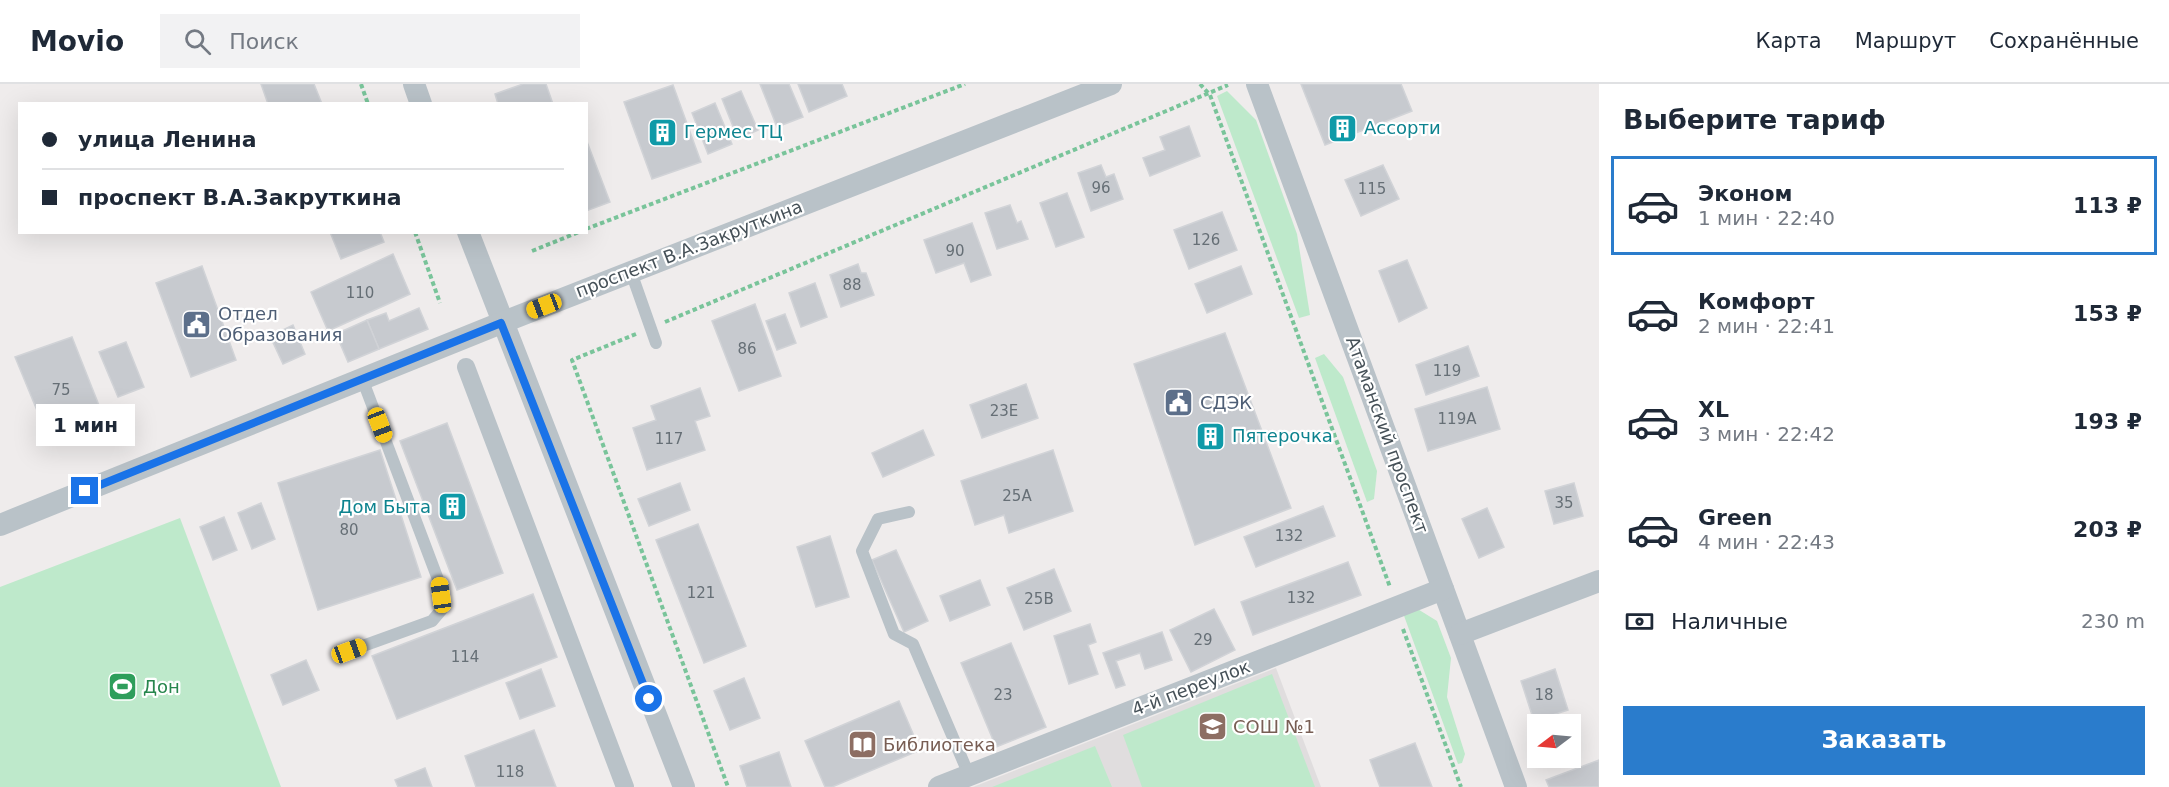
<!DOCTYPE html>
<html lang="ru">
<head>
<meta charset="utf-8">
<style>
	body { margin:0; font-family:"DejaVu Sans",sans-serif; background:#f2f2f3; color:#1f2937; height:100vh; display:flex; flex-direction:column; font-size:22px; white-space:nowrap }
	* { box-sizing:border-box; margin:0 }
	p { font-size:20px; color:#747a83 }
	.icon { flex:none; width:33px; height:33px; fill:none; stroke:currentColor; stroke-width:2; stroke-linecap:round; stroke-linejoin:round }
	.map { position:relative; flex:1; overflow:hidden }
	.sheet { display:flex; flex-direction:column; background:#fff; width:570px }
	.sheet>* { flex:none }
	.top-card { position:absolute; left:18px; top:18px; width:570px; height:132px; border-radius:0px; box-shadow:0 6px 24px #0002; display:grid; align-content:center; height:132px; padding:0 24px; background:#fff }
	.needle { width:39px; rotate:254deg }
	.fabs { position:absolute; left:1527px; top:630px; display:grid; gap:12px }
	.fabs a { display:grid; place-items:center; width:54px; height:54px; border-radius:0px; background:#fff; box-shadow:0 6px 24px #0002; font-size:30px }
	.end { position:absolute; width:27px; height:27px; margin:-14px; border:8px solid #1a73e8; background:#fff; box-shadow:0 0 0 3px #fff }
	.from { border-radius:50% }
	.bubble { position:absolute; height:42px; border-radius:0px; background:#fff; box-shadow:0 6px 24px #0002; font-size:20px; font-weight:700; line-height:42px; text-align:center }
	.car { position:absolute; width:18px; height:36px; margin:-18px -9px; border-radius:8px; box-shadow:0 0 4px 2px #0007; background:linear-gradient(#f5c518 24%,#345 0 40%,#f5c518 0 76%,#345 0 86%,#f5c518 0) }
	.top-card b { display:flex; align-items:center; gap:21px; height:57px; font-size:22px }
	.top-card b+b { border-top:2px solid #e0e1e3 }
	.top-card i { width:15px; height:15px; background:#1f2937 }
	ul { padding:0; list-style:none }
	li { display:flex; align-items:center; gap:18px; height:99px; margin:0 12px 9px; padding:0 12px; border:3px solid transparent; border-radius:0px }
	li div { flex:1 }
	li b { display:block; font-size:22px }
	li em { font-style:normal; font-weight:700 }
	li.selected { border-color:#2a7ccc }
	li>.icon { width:54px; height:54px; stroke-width:1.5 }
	h2 { padding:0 24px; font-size:27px; line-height:72px }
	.pay { display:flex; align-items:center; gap:15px; height:66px; padding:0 24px; font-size:22px }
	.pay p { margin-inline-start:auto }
	.cta { display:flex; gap:12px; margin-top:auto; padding:12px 24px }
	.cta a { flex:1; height:69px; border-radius:0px; background:#2a7ccc; color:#fff; font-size:24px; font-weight:700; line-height:69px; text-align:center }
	header { display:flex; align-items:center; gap:36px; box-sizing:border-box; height:84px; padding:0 30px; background:#fff; border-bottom:2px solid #e0e1e3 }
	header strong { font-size:28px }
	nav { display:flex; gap:33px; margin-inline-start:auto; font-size:21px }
	.search { width:420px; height:54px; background:#f2f2f3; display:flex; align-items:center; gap:15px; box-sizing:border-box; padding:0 21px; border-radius:0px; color:#747a83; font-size:22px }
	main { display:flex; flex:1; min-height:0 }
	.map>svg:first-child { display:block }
	.education { fill:#e0ddde }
	.green { fill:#bee9cb }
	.building { fill:#c7cacf; stroke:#d1d3d7; stroke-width:1.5 }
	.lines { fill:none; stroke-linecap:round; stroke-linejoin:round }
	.path { stroke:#79c49a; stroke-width:4; stroke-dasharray:4.5 3; stroke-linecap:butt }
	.service { stroke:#b9c2c8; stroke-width:12 }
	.pedestrian { stroke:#b9c2c8; stroke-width:18 }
	.minor { stroke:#b9c2c8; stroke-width:22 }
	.route { stroke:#1a73e8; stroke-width:8 }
	.labels { text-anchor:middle; stroke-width:4.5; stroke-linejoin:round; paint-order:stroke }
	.number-label { font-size:15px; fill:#666f76 }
	.culture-label { font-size:18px; fill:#0d838f; stroke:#fff; text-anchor:start }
	.street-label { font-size:18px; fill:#465158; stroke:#fff }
	.service-label { font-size:18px; fill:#4e5e75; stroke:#fff; text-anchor:start }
	.leisure-label { font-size:18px; fill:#27864d; stroke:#fff; text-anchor:start }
	.education-label { font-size:18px; fill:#785e54; stroke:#fff; text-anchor:start }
</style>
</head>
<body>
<header>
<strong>Movio</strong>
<div class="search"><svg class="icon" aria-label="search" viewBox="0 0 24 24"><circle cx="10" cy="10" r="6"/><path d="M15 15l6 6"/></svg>Поиск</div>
<nav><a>Карта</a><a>Маршрут</a><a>Сохранённые</a></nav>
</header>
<main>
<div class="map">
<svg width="1599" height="703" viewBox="0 0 1599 703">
	<rect width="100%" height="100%" fill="#efecec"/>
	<polygon class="education" points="1276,584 1321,703 973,703"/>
	<g class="green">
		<polygon points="1227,7 1256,36 1297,150 1310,231 1299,234 1217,12"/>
		<polygon points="1324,270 1343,293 1377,387 1374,415 1367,418 1315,274"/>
		<polygon points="180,434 281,703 0,703 0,503"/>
		<polygon points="1416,524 1437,537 1451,574 1447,613 1465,670 1462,679 1458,680 1403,529"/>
		<polygon points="1272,590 1315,703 1142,703 1123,651"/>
		<polygon points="1095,662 1112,703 992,703"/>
	</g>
	<g class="building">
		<polygon points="261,0 314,0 322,20 268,20"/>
		<polygon points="523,0 546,0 553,20 498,20 495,10"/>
		<polygon points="760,0 789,0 803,33 777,43"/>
		<polygon points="798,0 842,0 847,12 809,28"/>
		<polygon points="1301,0 1401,0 1412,27 1325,61"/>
		<polygon points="673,1 701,78 652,95 624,18"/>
		<polygon points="741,7 758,46 738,55 722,15"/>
		<polygon points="715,19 732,60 708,70 692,29"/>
		<polygon points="1189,42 1200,72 1150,92 1143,74 1165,66 1160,53"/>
		<polygon points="586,55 610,118 586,127"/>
		<polygon points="1101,81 1106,93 1114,90 1123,115 1091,127 1078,89"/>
		<polygon points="1383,81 1399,115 1361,132 1345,96"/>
		<polygon points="1067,109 1084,153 1056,163 1040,119"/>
		<polygon points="1010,121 1017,139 1021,137 1028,155 997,165 985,129"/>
		<polygon points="1222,128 1237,166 1189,185 1174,146"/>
		<polygon points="972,139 991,191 971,198 964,179 936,189 924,156"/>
		<polygon points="330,148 380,148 384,158 341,175"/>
		<polygon points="393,170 410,210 328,247 311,208"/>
		<polygon points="1407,176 1427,224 1399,238 1379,187"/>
		<polygon points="858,180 861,189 866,189 874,211 841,223 830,191"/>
		<polygon points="202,182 236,276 191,293 156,199"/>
		<polygon points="1241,182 1252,210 1207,229 1195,200"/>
		<polygon points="815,199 827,233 801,243 789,209"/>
		<polygon points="755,220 781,292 739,307 712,237"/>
		<polygon points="419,224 428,245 379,265 367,236 386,229 389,237"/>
		<polygon points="785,230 796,259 777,266 766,237"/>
		<polygon points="367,236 379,265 348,278 336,250"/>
		<polygon points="293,241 305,270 283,280 270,252"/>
		<polygon points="1225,249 1291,424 1195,461 1134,280"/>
		<polygon points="72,253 106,339 50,358 15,273"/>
		<polygon points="126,258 144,303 118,313 99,268"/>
		<polygon points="1468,262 1479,292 1426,311 1416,281"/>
		<polygon points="1026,300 1038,334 982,354 970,321"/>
		<polygon points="1487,303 1500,345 1428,367 1415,325"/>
		<polygon points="700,304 710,332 695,337 705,366 647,386 633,344 656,336 651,322"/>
		<polygon points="447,339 503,489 457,506 400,357"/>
		<polygon points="923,346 934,371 883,393 872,369"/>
		<polygon points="380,366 421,493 318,526 278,399"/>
		<polygon points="1053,366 1073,427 1009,449 1004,431 975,441 961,397"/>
		<polygon points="680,399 690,426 649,442 638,415"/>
		<polygon points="1574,399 1583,432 1554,440 1545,407"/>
		<polygon points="261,419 275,455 252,465 238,429"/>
		<polygon points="1323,422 1335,452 1256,483 1244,453"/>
		<polygon points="1487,424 1504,463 1479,474 1462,435"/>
		<polygon points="224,433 237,466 213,476 200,443"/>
		<polygon points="698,440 746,562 704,579 656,456"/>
		<polygon points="830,452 849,513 816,523 797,463"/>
		<polygon points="896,466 928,537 904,548 872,476"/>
		<polygon points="1348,478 1361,511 1253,551 1241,518"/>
		<polygon points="1054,485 1071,527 1024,546 1007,504"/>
		<polygon points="980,496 990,521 950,537 940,512"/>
		<polygon points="533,510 557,573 397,635 372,572"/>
		<polygon points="1214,525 1235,566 1191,588 1170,546"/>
		<polygon points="1090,540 1096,558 1088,561 1098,590 1069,600 1054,552"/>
		<polygon points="1162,548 1172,576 1145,585 1140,569 1116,577 1125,601 1116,604 1103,569"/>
		<polygon points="1011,559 1046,643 996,663 961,579"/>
		<polygon points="306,576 319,606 283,621 271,591"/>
		<polygon points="541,585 555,622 520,635 506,599"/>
		<polygon points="1555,585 1568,626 1534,637 1521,597"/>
		<polygon points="744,594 760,634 730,646 714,607"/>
		<polygon points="899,617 920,666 832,703 825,703 805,657"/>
		<polygon points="534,646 556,703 476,703 465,672"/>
		<polygon points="1415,659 1432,703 1380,703 1370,676"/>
		<polygon points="779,668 791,703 747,703 740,682"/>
		<polygon points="1599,676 1599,703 1549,703 1546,696"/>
		<polygon points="425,684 432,703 398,703 395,696"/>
	</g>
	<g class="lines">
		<g class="path">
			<polyline points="361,0 368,20"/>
			<polyline points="1200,0 1210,11 1390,503"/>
			<polyline points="586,145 965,0"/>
			<polyline points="415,148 440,219"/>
			<polyline points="532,167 579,148"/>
			<polyline points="665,238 1228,1"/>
			<polyline points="636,250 572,276 728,703"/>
			<polyline points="1403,545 1461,703"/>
		</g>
		<g class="service">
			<polyline points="631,188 656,259"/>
			<polyline points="909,428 878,435 862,467 894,550 913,560 969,691"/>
			<polyline points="349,567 432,537 443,524 439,498 363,297"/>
		</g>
		<polyline class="pedestrian" points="466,283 625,703"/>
		<g class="minor">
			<polyline points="414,0 421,20"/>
			<polyline points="1257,0 1516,703"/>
			<polyline points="468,148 684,703"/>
			<polyline points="0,441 501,239 1111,0"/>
			<polyline points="1460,550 1599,497"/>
			<polyline points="939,703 1443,505"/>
		</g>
	</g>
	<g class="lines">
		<polyline class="route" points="85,407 501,239 649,615"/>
	</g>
	<defs>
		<symbol id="building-square" viewBox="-11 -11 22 22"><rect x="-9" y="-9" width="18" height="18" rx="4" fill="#0f9aa8" stroke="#fff"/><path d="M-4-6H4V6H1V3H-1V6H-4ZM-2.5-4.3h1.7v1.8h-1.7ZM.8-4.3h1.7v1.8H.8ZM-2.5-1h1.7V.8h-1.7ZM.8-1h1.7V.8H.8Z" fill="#fff"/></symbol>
		<symbol id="civic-square" viewBox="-11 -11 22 22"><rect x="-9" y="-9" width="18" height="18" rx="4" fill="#5c6f8a" stroke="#fff"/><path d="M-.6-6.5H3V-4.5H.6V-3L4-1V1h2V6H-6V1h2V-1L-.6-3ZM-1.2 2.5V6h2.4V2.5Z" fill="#fff"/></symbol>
		<symbol id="stadium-square" viewBox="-11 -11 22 22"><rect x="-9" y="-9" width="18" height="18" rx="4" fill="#2e9e5b" stroke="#fff"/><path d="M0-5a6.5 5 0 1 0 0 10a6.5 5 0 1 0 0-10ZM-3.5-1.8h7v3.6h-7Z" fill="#fff"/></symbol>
		<symbol id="school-square" viewBox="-11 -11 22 22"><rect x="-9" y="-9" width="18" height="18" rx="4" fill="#8d6e63" stroke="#fff"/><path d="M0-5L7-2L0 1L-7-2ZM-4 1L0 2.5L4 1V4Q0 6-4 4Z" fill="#fff"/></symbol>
		<symbol id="library-square" viewBox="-11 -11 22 22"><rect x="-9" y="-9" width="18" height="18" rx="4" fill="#8d6e63" stroke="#fff"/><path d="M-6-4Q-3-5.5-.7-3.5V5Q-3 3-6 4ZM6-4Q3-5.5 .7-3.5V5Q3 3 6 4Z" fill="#fff"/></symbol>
	</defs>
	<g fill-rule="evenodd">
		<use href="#building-square" x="1326" y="28" width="33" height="33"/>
		<use href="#building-square" x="646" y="32" width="33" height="33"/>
		<use href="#civic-square" x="180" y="224" width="33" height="33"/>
		<use href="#civic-square" x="1162" y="302" width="33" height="33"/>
		<use href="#building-square" x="1194" y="336" width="33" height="33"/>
		<use href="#building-square" x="436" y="406" width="33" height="33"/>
		<use href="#stadium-square" x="106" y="586" width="33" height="33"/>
		<use href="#school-square" x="1196" y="626" width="33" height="33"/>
		<use href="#library-square" x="846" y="644" width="33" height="33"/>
	</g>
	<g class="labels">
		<g class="number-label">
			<text x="1101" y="109">96</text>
			<text x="1372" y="110">115</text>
			<text x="1206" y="161">126</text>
			<text x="955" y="172">90</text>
			<text x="852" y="206">88</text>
			<text x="360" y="214">110</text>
			<text x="747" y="270">86</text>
			<text x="1447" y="292">119</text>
			<text x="61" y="311">75</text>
			<text x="1004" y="332">23Е</text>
			<text x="1457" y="340">119А</text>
			<text x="669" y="360">117</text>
			<text x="1017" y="417">25А</text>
			<text x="1564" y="424">35</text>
			<text x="349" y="451">80</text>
			<text x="1289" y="457">132</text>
			<text x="701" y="514">121</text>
			<text x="1301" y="519">132</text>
			<text x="1039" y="520">25В</text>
			<text x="1203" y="561">29</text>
			<text x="465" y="578">114</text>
			<text x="1003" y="616">23</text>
			<text x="1544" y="616">18</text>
			<text x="510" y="693">118</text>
		</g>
		<g class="culture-label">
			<text x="1364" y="50">Ассорти</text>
			<text x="684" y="54">Гермес ТЦ</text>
			<text x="1232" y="358">Пятeрочка</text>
			<text x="431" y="429" text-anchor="end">Дом Быта</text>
		</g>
		<g class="street-label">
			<text transform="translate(689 165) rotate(-21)" y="6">проспект В.А.Закруткина</text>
			<text transform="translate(1387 351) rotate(70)" y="6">Атаманский проспект</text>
			<text transform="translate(1191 604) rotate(-21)" y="6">4-й переулок</text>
		</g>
		<g class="service-label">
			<text x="218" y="236">Отдел<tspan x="218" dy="21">Образования</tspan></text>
			<text x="1200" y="325">СДЭК</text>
		</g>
		<g class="leisure-label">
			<text x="143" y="609">Дон</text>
		</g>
		<g class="education-label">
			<text x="1233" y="649">СОШ №1</text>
			<text x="883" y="667">Библиотека</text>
		</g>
	</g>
</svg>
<div class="fabs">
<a><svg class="needle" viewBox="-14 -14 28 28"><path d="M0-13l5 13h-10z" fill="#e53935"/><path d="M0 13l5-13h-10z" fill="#747a83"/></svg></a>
</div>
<i class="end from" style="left:649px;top:615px"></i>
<i class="end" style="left:85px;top:407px"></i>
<div class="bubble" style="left:36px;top:320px;width:99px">1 мин</div>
<i class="car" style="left:544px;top:222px;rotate:249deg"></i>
<i class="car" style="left:380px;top:341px;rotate:159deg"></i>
<i class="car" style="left:441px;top:511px;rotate:352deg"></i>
<i class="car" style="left:349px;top:567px;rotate:70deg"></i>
<div class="top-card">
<b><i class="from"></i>улица Ленина</b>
<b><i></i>проспект В.А.Закруткина</b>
</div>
</div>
<section class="sheet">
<h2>Выберите тариф</h2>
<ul>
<li class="selected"><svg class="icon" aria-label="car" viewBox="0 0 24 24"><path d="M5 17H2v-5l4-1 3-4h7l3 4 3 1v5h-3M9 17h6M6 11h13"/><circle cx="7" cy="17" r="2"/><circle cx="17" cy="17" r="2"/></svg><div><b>Эконом</b><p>1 мин · 22:40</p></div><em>113 ₽</em></li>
<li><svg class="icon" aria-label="car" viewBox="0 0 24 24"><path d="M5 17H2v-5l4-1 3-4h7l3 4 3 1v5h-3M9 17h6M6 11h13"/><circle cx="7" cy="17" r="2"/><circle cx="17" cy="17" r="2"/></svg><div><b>Комфорт</b><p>2 мин · 22:41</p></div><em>153 ₽</em></li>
<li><svg class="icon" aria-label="car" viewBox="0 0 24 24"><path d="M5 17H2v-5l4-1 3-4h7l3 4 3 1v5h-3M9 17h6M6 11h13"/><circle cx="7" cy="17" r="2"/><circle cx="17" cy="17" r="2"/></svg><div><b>XL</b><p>3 мин · 22:42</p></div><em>193 ₽</em></li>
<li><svg class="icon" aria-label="car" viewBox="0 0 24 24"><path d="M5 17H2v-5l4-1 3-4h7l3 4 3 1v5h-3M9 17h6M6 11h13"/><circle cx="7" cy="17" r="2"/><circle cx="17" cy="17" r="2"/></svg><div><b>Green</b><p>4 мин · 22:43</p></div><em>203 ₽</em></li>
</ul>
<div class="pay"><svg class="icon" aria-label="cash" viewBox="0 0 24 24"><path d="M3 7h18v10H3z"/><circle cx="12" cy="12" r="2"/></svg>Наличные<p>230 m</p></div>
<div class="cta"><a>Заказать</a></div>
</section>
</main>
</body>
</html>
